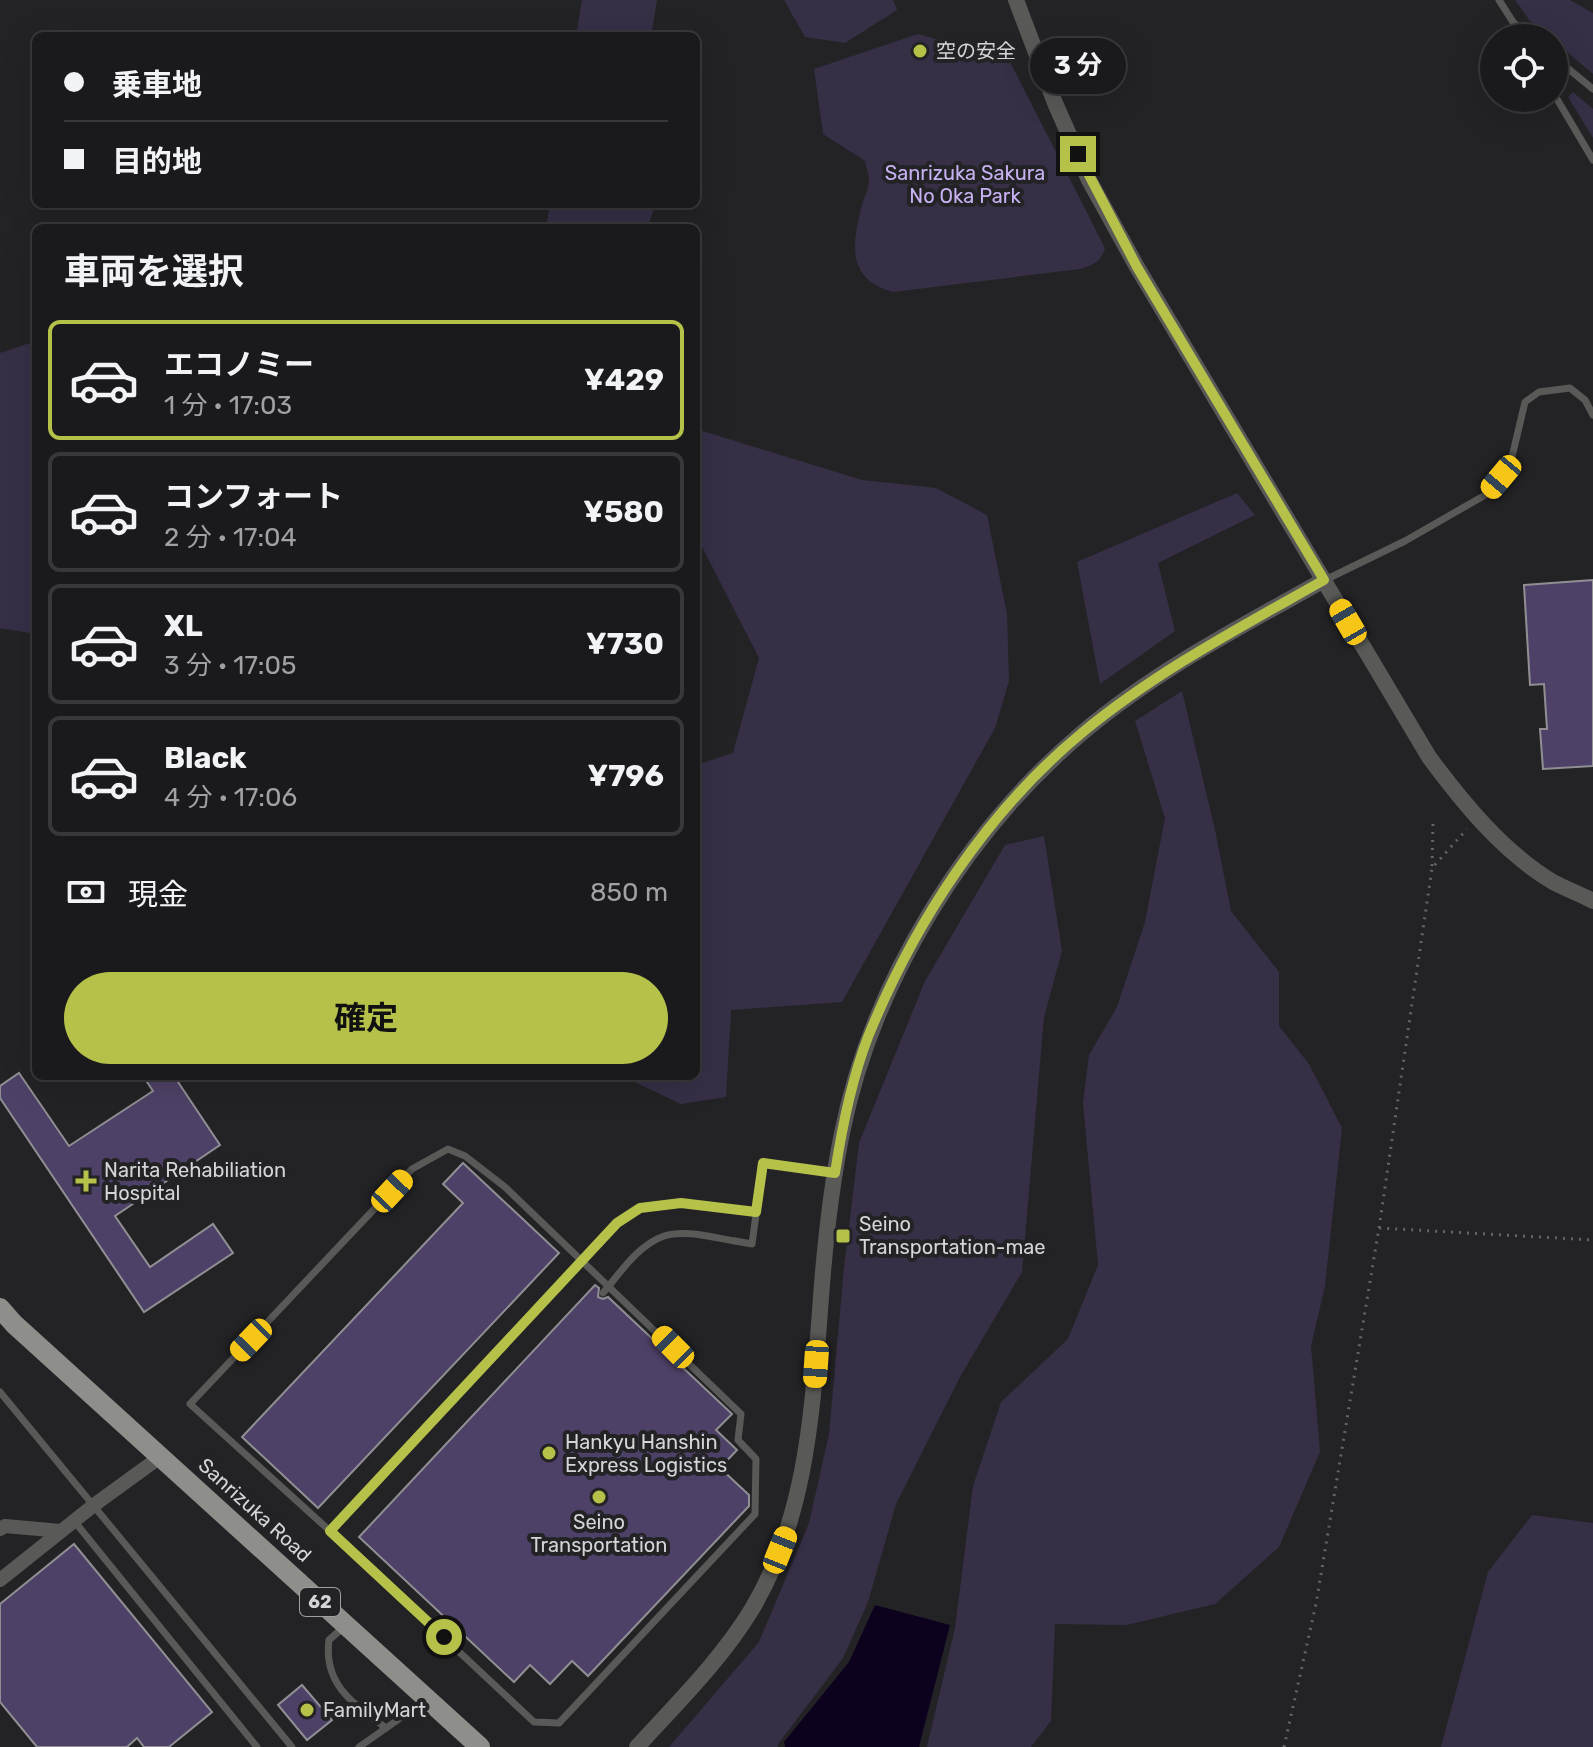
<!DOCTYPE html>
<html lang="ja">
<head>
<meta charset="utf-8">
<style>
	body { margin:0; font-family:Rubik,"Noto Sans JP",sans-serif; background:#232325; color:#f1f3f6; height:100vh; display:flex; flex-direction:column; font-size:30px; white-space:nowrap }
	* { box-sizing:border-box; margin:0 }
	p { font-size:26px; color:#9fa1a3 }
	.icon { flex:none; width:44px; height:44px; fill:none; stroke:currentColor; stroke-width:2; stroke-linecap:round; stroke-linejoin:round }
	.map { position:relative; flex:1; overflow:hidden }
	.drawer { position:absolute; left:32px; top:224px; width:668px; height:856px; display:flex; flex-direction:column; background:#1a1a1c; border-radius:12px; box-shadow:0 8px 32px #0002,0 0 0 2px #38383b }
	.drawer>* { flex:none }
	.guide { position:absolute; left:32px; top:32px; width:668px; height:176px; border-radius:12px; box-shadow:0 8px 32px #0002,0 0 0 2px #38383b; display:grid; align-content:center; height:176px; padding:0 32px; background:#1a1a1c }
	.buttons { position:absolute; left:1480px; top:24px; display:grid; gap:16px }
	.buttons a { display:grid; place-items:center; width:88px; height:88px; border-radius:50%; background:#1a1a1c; box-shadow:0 8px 32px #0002,0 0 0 2px #38383b; font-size:40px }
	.end { position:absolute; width:36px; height:36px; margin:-18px; border:10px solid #b6c149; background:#111; box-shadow:0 0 0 4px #111 }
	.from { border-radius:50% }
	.bubble { position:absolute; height:56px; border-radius:28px; background:#1a1a1c; box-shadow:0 8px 32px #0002,0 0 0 2px #38383b; font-size:26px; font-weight:700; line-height:56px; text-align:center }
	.car { position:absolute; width:24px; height:48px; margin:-24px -12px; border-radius:10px; box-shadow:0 0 6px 2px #0007; background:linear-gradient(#f5c518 24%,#345 0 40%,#f5c518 0 76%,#345 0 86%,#f5c518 0) }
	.guide b { display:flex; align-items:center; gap:28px; height:76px; font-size:30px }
	.guide b+b { border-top:2px solid #38383b }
	.guide i { width:20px; height:20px; background:#f1f3f6 }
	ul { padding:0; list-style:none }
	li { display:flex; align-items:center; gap:24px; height:120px; margin:0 16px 12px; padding:0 16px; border:4px solid #38383b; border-radius:12px }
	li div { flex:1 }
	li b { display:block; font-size:30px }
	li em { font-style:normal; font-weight:700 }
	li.on { border-color:#b6c149 }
	li>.icon { width:72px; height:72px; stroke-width:1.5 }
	h2 { padding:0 32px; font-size:36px; line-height:96px }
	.pay { display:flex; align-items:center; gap:20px; height:88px; padding:0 32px; font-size:30px }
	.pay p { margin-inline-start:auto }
	.button { display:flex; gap:16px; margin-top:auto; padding:16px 32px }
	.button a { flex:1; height:92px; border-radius:48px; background:#b6c149; color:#111; font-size:32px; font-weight:700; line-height:92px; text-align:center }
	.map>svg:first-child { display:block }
	.green { fill:#372f46 }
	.water { fill:#0d021e }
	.building { fill:#4e4167; stroke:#908f93; stroke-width:2 }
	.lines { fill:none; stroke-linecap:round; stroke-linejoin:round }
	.path { stroke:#656567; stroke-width:3; stroke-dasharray:2 6; stroke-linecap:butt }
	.service { stroke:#595957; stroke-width:7 }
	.minor { stroke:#595957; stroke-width:14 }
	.tertiary { stroke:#595957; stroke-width:16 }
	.primary { stroke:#8e8f8b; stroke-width:20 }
	.service-bridge { stroke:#595957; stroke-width:7 }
	.route { stroke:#b6c149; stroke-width:10 }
	.poi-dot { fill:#b6c149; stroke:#232326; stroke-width:3 }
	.labels { text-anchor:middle; stroke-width:8; stroke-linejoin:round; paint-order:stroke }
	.shield { fill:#232326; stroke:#a09fa1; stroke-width:2 }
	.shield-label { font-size:18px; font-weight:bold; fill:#d5d4d6 }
	.poi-label { font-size:20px; fill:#d5d4d6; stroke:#232326; text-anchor:start }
	.park-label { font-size:20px; fill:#c7b1f2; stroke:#232326 }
	.street-label { font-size:20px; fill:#d5d4d6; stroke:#232326 }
</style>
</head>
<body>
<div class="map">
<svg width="1593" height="1747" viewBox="0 0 1593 1747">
	<rect width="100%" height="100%" fill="#232326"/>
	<g class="green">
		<polygon points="582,0 657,0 651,36 576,36"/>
		<polygon points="784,0 893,0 897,10 845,43 805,37"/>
		<polygon points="1515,0 1570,0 1593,13 1593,74 1554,41 1554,38 1550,38 1530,21"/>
		<path d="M 918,34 L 1009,60 L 1105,248 C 1101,262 1093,265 1080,269 L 893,292 C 846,279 852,244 862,205 C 864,197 869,188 869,180 C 869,174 866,167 865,161 L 823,134 L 814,69 Z"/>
		<polygon points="1573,92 1593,109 1593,138 1568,97"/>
		<polygon points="550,204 656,204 647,228 546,228"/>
		<polygon points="36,341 36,634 0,628 0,353"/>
		<polygon points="696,429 862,480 936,488 987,515 1007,614 1009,681 995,728 842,1002 731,1010 726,1097 681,1104 622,1076 696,1076 696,765 733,753 759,658 696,535"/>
		<polygon points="1237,493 1255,515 1158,563 1175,631 1100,684 1077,562"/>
		<polygon points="1182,691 1215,830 1231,911 1279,972 1279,1026 1309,1064 1342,1128 1325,1286 1311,1346 1320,1452 1279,1547 1215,1604 1127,1625 1055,1624 1051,1721 1031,1747 927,1747 955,1628 973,1486 1001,1402 1068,1339 1098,1265 1083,1103 1089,1055 1117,1007 1145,922 1165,818 1135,721"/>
		<polygon points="1044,836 1062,951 1044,1017 1022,1272 960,1377 896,1504 868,1602 843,1658 778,1744 778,1747 669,1747 759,1642 809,1523 829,1434 844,1268 859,1143 925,981 1005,845"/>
		<polygon points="1532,1515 1593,1523 1593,1747 1441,1747 1488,1572"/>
	</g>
	<polygon class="water" points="875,1605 950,1625 919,1747 785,1747 784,1742 849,1662"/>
	<g class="building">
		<polygon points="1593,580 1593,766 1543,769 1540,729 1547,729 1544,684 1530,685 1524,585"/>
		<polygon points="19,1073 69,1146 153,1091 143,1076 174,1076 220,1145 115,1216 150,1267 213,1224 233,1253 144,1312 0,1098 0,1086"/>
		<polygon points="463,1163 559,1253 318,1508 242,1437 463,1203 443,1184"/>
		<polygon points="595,1285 599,1288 598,1297 603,1299 608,1297 732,1414 716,1430 737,1450 720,1468 749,1495 749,1506 588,1676 572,1661 550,1684 530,1665 514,1682 359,1537"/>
		<polygon points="74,1544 212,1712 169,1747 144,1747 137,1738 127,1747 37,1747 0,1702 0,1604"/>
		<polygon points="302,1685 332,1720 307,1740 278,1705"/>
	</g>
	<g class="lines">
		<g class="path">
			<polyline points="1432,866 1433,822"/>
			<polyline points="1379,1228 1432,868 1467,829"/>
			<polyline points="1284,1747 1316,1604 1379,1228 1593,1240"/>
		</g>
		<g class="service">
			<polyline points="1499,0 1513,22 1531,38"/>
			<polyline points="1554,57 1593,89"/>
			<polyline points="1554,94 1593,160"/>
			<polyline points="1325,580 1405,541 1487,494 1511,461 1525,402 1539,392 1570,388 1585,400 1593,415"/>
			<polygon points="448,1149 465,1156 505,1187 741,1414 738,1440 756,1459 755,1514 559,1723 534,1722 330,1531 190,1404 412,1169"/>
			<polyline points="735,1241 752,1244 763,1163 833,1173"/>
			<polyline points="0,1392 292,1747"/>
			<polyline points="75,1522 257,1747"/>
			<polyline points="330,1531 617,1223 640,1208 681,1203 756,1212"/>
			<path d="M 345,1626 L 329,1640 C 323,1685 354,1704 386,1728"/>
			<polyline points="359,1747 426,1700"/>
		</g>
		<g class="minor">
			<polyline points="0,1529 5,1526 61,1531"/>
			<polyline points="0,1580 94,1505 160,1457"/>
		</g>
		<g class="tertiary">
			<path d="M 1016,0 L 1055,103 L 1089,180 L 1137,267 L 1429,757 C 1463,803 1503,852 1553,882 C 1566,889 1580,894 1593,901"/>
			<path d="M 637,1747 C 677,1703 721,1660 752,1609 C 806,1518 812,1415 820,1311 C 824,1252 830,1192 842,1133 C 872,983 965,832 1082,733 C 1155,671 1240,627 1324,580"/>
		</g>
		<polyline class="primary" points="0,1308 14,1324 480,1747"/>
		<path class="service-bridge" d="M 603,1293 C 620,1273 638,1245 664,1236 C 686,1229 714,1238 735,1241"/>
	</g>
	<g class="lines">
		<path class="route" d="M 444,1637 L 330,1531 L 617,1223 L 640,1208 L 681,1203 L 756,1212 L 763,1163 L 835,1173 C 842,1127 851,1081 868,1037 C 914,923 987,811 1083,732 C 1157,671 1241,627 1324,580 L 1137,267 L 1078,154"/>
	</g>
	<g class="poi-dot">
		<circle cx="920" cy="51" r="8"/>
		<path d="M82 1169h8v8h8v8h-8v8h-8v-8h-8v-8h8z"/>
		<rect x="835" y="1228" width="16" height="16" rx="4"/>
		<circle cx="549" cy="1453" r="8"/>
		<circle cx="599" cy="1497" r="8"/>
		<circle cx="307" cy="1710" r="8"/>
	</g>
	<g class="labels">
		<rect class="shield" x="300" y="1588" width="40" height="28" rx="6"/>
		<g class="shield-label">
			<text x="320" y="1608">62</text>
		</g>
		<g class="poi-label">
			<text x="936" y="58">空の安全</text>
			<text x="104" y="1177">Narita Rehabiliation<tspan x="104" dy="23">Hospital</tspan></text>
			<text x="859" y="1231">Seino<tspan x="859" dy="23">Transportation-mae</tspan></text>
			<text x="565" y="1449">Hankyu Hanshin<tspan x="565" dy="23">Express Logistics</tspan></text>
			<text x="599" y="1529" text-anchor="middle">Seino<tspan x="599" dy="23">Transportation</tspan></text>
			<text x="323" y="1717">FamilyMart</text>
		</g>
		<g class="park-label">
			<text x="965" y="180">Sanrizuka Sakura<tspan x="965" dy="23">No Oka Park</tspan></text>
		</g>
		<g class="street-label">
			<text transform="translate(255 1510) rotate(42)" y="7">Sanrizuka Road</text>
		</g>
	</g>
</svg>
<div class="buttons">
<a><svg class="icon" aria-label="locate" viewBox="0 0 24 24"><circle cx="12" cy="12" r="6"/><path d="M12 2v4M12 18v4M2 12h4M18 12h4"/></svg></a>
</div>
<i class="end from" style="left:444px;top:1637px"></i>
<i class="end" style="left:1078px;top:154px"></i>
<div class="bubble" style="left:1030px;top:38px;width:96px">3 分</div>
<i class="car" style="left:1501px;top:477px;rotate:220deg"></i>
<i class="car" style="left:1348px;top:622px;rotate:330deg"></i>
<i class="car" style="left:392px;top:1191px;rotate:43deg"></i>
<i class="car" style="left:251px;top:1340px;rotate:224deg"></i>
<i class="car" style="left:673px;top:1347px;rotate:315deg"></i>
<i class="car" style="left:816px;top:1364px;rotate:184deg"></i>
<i class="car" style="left:780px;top:1550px;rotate:22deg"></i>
<div class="guide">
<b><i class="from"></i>乗車地</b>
<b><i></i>目的地</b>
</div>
<section class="drawer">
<h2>車両を選択</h2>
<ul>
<li class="on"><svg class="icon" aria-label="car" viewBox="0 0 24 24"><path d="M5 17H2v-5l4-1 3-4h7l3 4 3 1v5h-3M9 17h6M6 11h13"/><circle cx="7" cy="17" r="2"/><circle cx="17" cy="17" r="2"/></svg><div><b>エコノミー</b><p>1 分 · 17:03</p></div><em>¥429</em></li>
<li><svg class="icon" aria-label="car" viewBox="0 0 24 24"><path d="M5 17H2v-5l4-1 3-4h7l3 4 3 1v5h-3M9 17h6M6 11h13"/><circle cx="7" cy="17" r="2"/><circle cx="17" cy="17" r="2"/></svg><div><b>コンフォート</b><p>2 分 · 17:04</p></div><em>¥580</em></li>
<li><svg class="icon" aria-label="car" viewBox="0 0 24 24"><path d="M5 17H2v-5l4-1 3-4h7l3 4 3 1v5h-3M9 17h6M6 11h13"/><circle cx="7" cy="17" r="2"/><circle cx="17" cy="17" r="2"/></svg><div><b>XL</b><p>3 分 · 17:05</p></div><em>¥730</em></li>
<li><svg class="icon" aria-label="car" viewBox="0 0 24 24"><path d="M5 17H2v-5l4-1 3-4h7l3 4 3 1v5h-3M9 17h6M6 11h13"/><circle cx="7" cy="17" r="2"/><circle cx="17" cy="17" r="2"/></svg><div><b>Black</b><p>4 分 · 17:06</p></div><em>¥796</em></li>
</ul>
<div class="pay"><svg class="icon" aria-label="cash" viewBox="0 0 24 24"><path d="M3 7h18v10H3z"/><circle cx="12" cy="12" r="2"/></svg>現金<p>850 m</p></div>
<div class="button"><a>確定</a></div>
</section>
</div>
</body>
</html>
